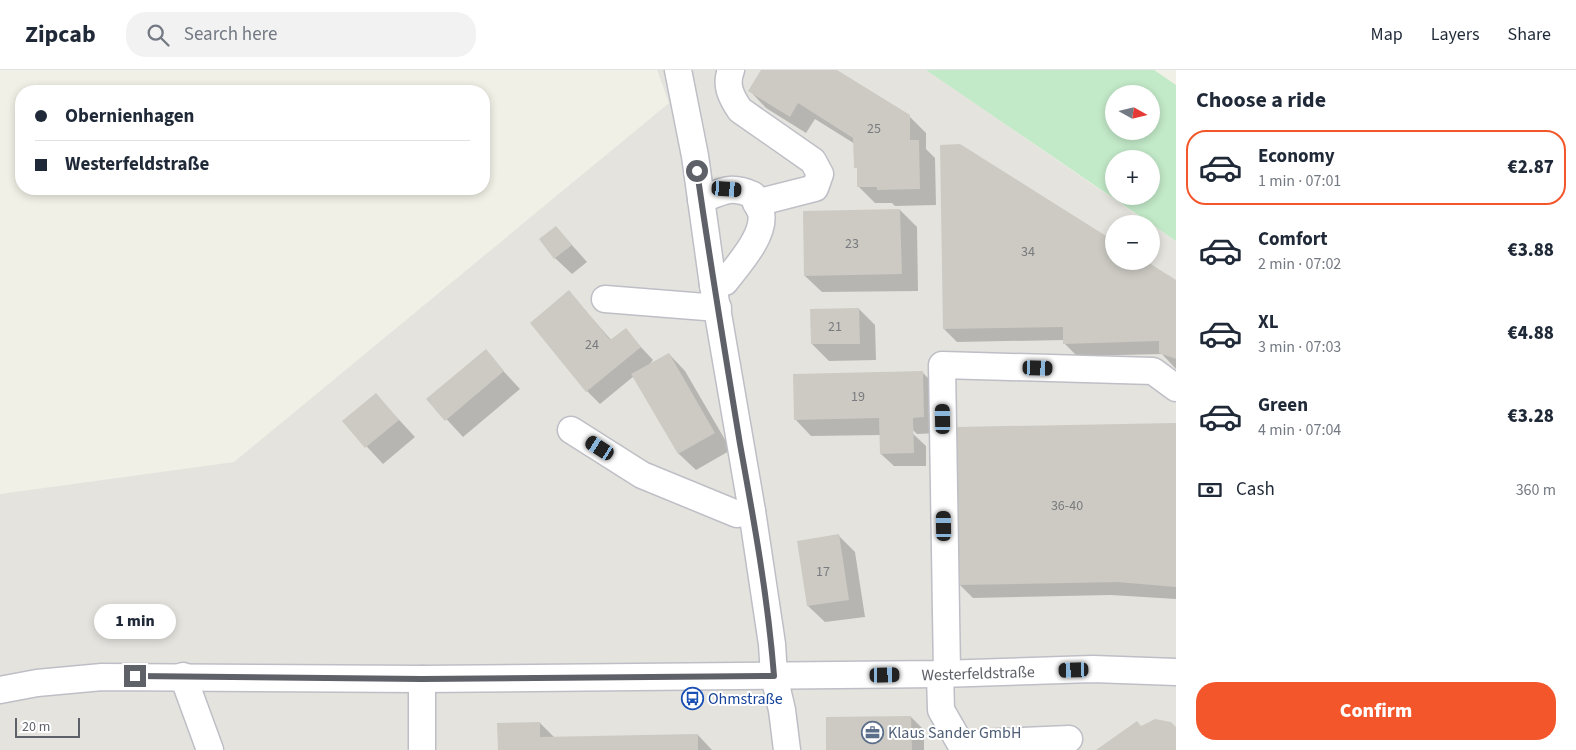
<!DOCTYPE html>
<html lang="en">
<head>
<meta charset="utf-8">
<style>
	body { margin:0; font-family:"Source Sans 3",sans-serif; background:#f2f2f3; color:#1f2937; height:100vh; display:flex; flex-direction:column; font-size:19px; white-space:nowrap }
	* { box-sizing:border-box; margin:0 }
	p { font-size:16px; color:#747a83 }
	.icon { flex:none; width:28px; height:28px; fill:none; stroke:currentColor; stroke-width:2; stroke-linecap:round; stroke-linejoin:round }
	.map { position:relative; flex:1; overflow:hidden }
	.drawer { display:flex; flex-direction:column; background:#fff; width:400px }
	.drawer>* { flex:none }
	.guide { position:absolute; left:15px; top:15px; width:475px; height:110px; border-radius:20px; box-shadow:0 2px 8px #0003; display:grid; align-content:center; height:110px; padding:0 20px; background:#fff }
	.needle { width:32px; rotate:98deg }
	.tools { position:absolute; left:1105px; top:15px; display:grid; gap:10px }
	.tools a { display:grid; place-items:center; width:55px; height:55px; border-radius:50%; background:#fff; box-shadow:0 2px 8px #0003; font-size:25px }
	.scale { position:absolute; left:15px; bottom:12px; width:65px; box-sizing:border-box; padding-left:5px; border:2px solid #5e6168; border-top:0; font-size:14px; line-height:18px; white-space:nowrap; color:#5e6168; -webkit-text-stroke:4px #fff; paint-order:stroke }
	.end { position:absolute; width:22px; height:22px; margin:-11px; border:6px solid #5e6168; background:#fff; box-shadow:0 0 0 2px #fff }
	.from { border-radius:50% }
	.bubble { position:absolute; height:35px; border-radius:18px; background:#fff; box-shadow:0 2px 8px #0003; font-size:16px; font-weight:800; line-height:35px; text-align:center }
	.car { position:absolute; width:15px; height:30px; margin:-15px -8px; border-radius:6px; box-shadow:0 0 4px 1px #0007; background:linear-gradient(#222 24%,#8ab4d8 0 40%,#222 0 76%,#8ab4d8 0 86%,#222 0) }
	.guide b { display:flex; align-items:center; gap:18px; height:48px; font-size:19px }
	.guide b+b { border-top:1px solid #e0e1e3 }
	.guide i { width:12px; height:12px; background:#1f2937 }
	ul { padding:0; list-style:none }
	li { display:flex; align-items:center; gap:15px; height:75px; margin:0 10px 8px; padding:0 10px; border:2px solid transparent; border-radius:20px }
	li div { flex:1 }
	li b { display:block; font-size:19px }
	li em { font-style:normal; font-weight:800 }
	li.active { border-color:#f3562a }
	li>.icon { width:45px; height:45px; stroke-width:1.5 }
	h2 { padding:0 20px; font-size:22px; line-height:60px }
	.pay { display:flex; align-items:center; gap:12px; height:55px; padding:0 20px; font-size:19px }
	.pay p { margin-inline-start:auto }
	.action { display:flex; gap:10px; margin-top:auto; padding:10px 20px }
	.action a { flex:1; height:58px; border-radius:20px; background:#f3562a; color:#fff; font-size:20px; font-weight:800; line-height:58px; text-align:center }
	header { display:flex; align-items:center; gap:30px; box-sizing:border-box; height:70px; padding:0 25px; background:#fff; border-bottom:1px solid #e0e1e3 }
	header strong { font-size:24px }
	nav { display:flex; gap:28px; margin-inline-start:auto; font-size:18px }
	.search { width:350px; height:45px; background:#f2f2f3; display:flex; align-items:center; gap:12px; box-sizing:border-box; padding:0 18px; border-radius:20px; color:#747a83; font-size:19px }
	main { display:flex; flex:1; min-height:0 }
	.map>svg:first-child { display:block }
	.industrial { fill:#e5e3de }
	.green { fill:#c2e9c8; fill-rule:evenodd }
	.shadow { fill:#0003 }
	.building { fill:#cccac3 }
	.lines { fill:none; stroke-linecap:round; stroke-linejoin:round }
	.minor-casing { stroke:#bebfc6; stroke-width:29 }
	.minor { stroke:#fff; stroke-width:26 }
	.route { stroke:#5e6168; stroke-width:6 }
	.labels { text-anchor:middle; stroke-width:4; stroke-linejoin:round; paint-order:stroke }
	.number-label { font-size:14px; fill:#7a7b7f }
	.street-label { font-size:16px; fill:#5e6168; stroke:#fff }
	.transit-label { font-size:16px; fill:#164399; stroke:#fff; text-anchor:start }
	.service-label { font-size:16px; fill:#4e5e75; stroke:#fff; text-anchor:start }
</style>
</head>
<body>
<header>
<strong>Zipcab</strong>
<div class="search"><svg class="icon" aria-label="search" viewBox="0 0 24 24"><circle cx="10" cy="10" r="6"/><path d="M15 15l6 6"/></svg>Search here</div>
<nav><a>Map</a><a>Layers</a><a>Share</a></nav>
</header>
<main>
<div class="map">
<svg width="1176" height="680" viewBox="0 0 1176 680">
	<rect width="100%" height="100%" fill="#f1f0e6"/>
	<polygon class="industrial" points="657,0 926,0 1150,154 1114,154 1114,191 1151,191 1151,154 1176,171 1176,680 0,680 0,424 234,392 669,33"/>
	<path class="green" d="M 926,0 L 1154,0 L 1176,15 L 1176,171 ZM 1114,24 L 1151,24 L 1151,61 L 1114,61 ZM 1114,89 L 1151,89 L 1151,126 L 1114,126 Z"/>
	<g class="shadow">
		<polygon points="763,0 835,0 909,46 926,63 926,79 935,88 936,135 895,136 892,133 875,133 859,117 855,74 815,49 806,63 766,38 750,21"/>
		<polygon points="900,140 917,157 918,221 822,222 805,206"/>
		<polygon points="556,157 587,192 572,204 555,188"/>
		<polygon points="1114,191 1176,212 1176,299 1162,284 1077,286 1064,273 1064,270 957,272 944,259"/>
		<polygon points="569,222 612,271 625,260 653,290 649,295 669,284 685,301 731,380 696,400 679,384 634,306 600,334 587,321"/>
		<polygon points="859,239 875,255 876,290 829,291 812,274"/>
		<polygon points="485,281 520,319 463,367 428,329"/>
		<polygon points="923,303 939,319 940,363 917,364 913,360 911,362 926,376 926,396 894,396 881,384 881,365 811,366 795,349"/>
		<polygon points="376,325 415,367 383,394 344,352"/>
		<polygon points="1176,354 1176,529 1111,525 973,528 960,515"/>
		<polygon points="839,466 855,482 865,547 825,552 808,536"/>
		<polygon points="911,647 924,660 924,680 828,680"/>
		<polygon points="540,653 555,668 698,665 712,680 499,680"/>
	</g>
	<g class="building">
		<polygon points="761,0 837,0 910,45 910,70 919,70 920,119 877,120 877,117 857,117 857,98 854,98 853,68 798,33 790,47 748,21"/>
		<polygon points="960,74 1114,171 1114,191 1146,191 1176,210 1176,289 1159,283 1159,271 1063,274 1063,257 943,259 940,75"/>
		<polygon points="900,139 902,204 804,206 803,141"/>
		<polygon points="556,156 572,175 554,189 539,169"/>
		<polygon points="569,220 610,270 626,258 641,277 586,322 530,253"/>
		<polygon points="859,238 860,274 811,274 810,239"/>
		<polygon points="486,279 504,301 445,351 426,329"/>
		<polygon points="669,283 715,363 678,384 631,304"/>
		<polygon points="923,301 924,347 913,348 914,383 880,384 879,348 794,350 793,304"/>
		<polygon points="376,323 399,350 365,378 342,351"/>
		<polygon points="1176,353 1176,517 1117,512 959,515 956,357"/>
		<polygon points="839,464 849,530 807,536 797,471"/>
		<polygon points="911,646 912,680 826,680 826,647"/>
		<polygon points="1155,649 1171,652 1176,657 1176,680 1096,680 1137,651 1141,656"/>
		<polygon points="540,652 540,667 698,664 698,680 498,680 497,653"/>
	</g>
	<g class="lines">
		<defs>
			<g id="minor">
				<polyline points="678,0 695,86 713,215 752,441 772,574 774,606 782,640 787,680"/>
				<path d="M 731,0 C 725,15 731,27 740,40 L 813,91 L 820,104 L 815,118 L 756,133"/>
				<path d="M 701,130 C 723,121 730,115 753,125 C 755,131 759,137 761,143 C 766,165 737,196 725,212 L 713,215"/>
				<polyline points="605,229 718,238"/>
				<polyline points="571,360 642,405 737,444 752,441"/>
				<polyline points="947,603 942,295 1153,301 1176,318"/>
				<polyline points="940,604 941,640 964,680"/>
				<polyline points="183,606 210,680"/>
				<polyline points="422,609 422,680"/>
				<path id="s1" d="M 0,620 L 37,613 L 102,607 L 422,609 L 940,604 L 1093,599 L 1176,602"/>
				<polyline points="968,680 977,673 1069,669"/>
			</g>
		</defs>
		<use href="#minor" class="minor-casing"/>
		<use href="#minor" class="minor"/>
	</g>
	<g class="lines">
		<path class="route" d="M 135,606 L 422,609 L 774,606 C 768,528 754,451 740,374 C 725,283 710,192 697,101"/>
	</g>
	<defs>
		<symbol id="bus-ring" viewBox="-11 -11 22 22"><circle r="9.5" fill="#fff" stroke="#1a4fb4" stroke-width="1.5"/><path d="M-5-6H5V4H4V6H2V4H-2V6H-4V4H-5ZM-3.5-4V0h7V-4ZM-3.5 1.2v1.5H-2V1.2ZM2 1.2v1.5H3.5V1.2Z" fill="#1a4fb4"/></symbol>
		<symbol id="office-ring" viewBox="-11 -11 22 22"><circle r="9.5" fill="#fff" stroke="#5c6f8a" stroke-width="1.5"/><path d="M-6-3h4V-5.5h4V-3h4V5H-6ZM-1-4.5V-3h2v-1.5ZM-6 0V1H6V0Z" fill="#5c6f8a"/></symbol>
	</defs>
	<g fill-rule="evenodd">
		<use href="#bus-ring" x="680" y="616" width="25" height="25"/>
		<use href="#office-ring" x="860" y="650" width="25" height="25"/>
	</g>
	<g class="labels">
		<g class="number-label">
			<text x="874" y="63">25</text>
			<text x="852" y="178">23</text>
			<text x="1028" y="186">34</text>
			<text x="835" y="261">21</text>
			<text x="592" y="279">24</text>
			<text x="858" y="331">19</text>
			<text x="1067" y="440">36-40</text>
			<text x="823" y="506">17</text>
		</g>
		<g class="street-label">
			<text dy="6" stroke="none"><textPath href="#s1" startOffset="979">Westerfeldstraße</textPath></text>
		</g>
		<g class="transit-label">
			<text x="708" y="634">Ohmstraße</text>
		</g>
		<g class="service-label">
			<text x="888" y="668">Klaus Sander GmbH</text>
		</g>
	</g>
</svg>
<div class="tools">
<a><svg class="needle" viewBox="-14 -14 28 28"><path d="M0-13l5 13h-10z" fill="#e53935"/><path d="M0 13l5-13h-10z" fill="#747a83"/></svg></a>
<a>+</a>
<a>−</a>
</div>
<div class="scale">20 m</div>
<i class="end from" style="left:697px;top:101px"></i>
<i class="end" style="left:135px;top:606px"></i>
<div class="bubble" style="left:94px;top:534px;width:82px">1 min</div>
<i class="car" style="left:727px;top:119px;rotate:94deg"></i>
<i class="car" style="left:1038px;top:298px;rotate:92deg"></i>
<i class="car" style="left:943px;top:349px;rotate:359deg"></i>
<i class="car" style="left:600px;top:378px;rotate:303deg"></i>
<i class="car" style="left:944px;top:456px;rotate:359deg"></i>
<i class="car" style="left:1074px;top:600px;rotate:268deg"></i>
<i class="car" style="left:885px;top:605px;rotate:89deg"></i>
<div class="guide">
<b><i class="from"></i>Obernienhagen</b>
<b><i></i>Westerfeldstraße</b>
</div>
</div>
<section class="drawer">
<h2>Choose a ride</h2>
<ul>
<li class="active"><svg class="icon" aria-label="car" viewBox="0 0 24 24"><path d="M5 17H2v-5l4-1 3-4h7l3 4 3 1v5h-3M9 17h6M6 11h13"/><circle cx="7" cy="17" r="2"/><circle cx="17" cy="17" r="2"/></svg><div><b>Economy</b><p>1 min · 07:01</p></div><em>€2.87</em></li>
<li><svg class="icon" aria-label="car" viewBox="0 0 24 24"><path d="M5 17H2v-5l4-1 3-4h7l3 4 3 1v5h-3M9 17h6M6 11h13"/><circle cx="7" cy="17" r="2"/><circle cx="17" cy="17" r="2"/></svg><div><b>Comfort</b><p>2 min · 07:02</p></div><em>€3.88</em></li>
<li><svg class="icon" aria-label="car" viewBox="0 0 24 24"><path d="M5 17H2v-5l4-1 3-4h7l3 4 3 1v5h-3M9 17h6M6 11h13"/><circle cx="7" cy="17" r="2"/><circle cx="17" cy="17" r="2"/></svg><div><b>XL</b><p>3 min · 07:03</p></div><em>€4.88</em></li>
<li><svg class="icon" aria-label="car" viewBox="0 0 24 24"><path d="M5 17H2v-5l4-1 3-4h7l3 4 3 1v5h-3M9 17h6M6 11h13"/><circle cx="7" cy="17" r="2"/><circle cx="17" cy="17" r="2"/></svg><div><b>Green</b><p>4 min · 07:04</p></div><em>€3.28</em></li>
</ul>
<div class="pay"><svg class="icon" aria-label="cash" viewBox="0 0 24 24"><path d="M3 7h18v10H3z"/><circle cx="12" cy="12" r="2"/></svg>Cash<p>360 m</p></div>
<div class="action"><a>Confirm</a></div>
</section>
</main>
</body>
</html>
